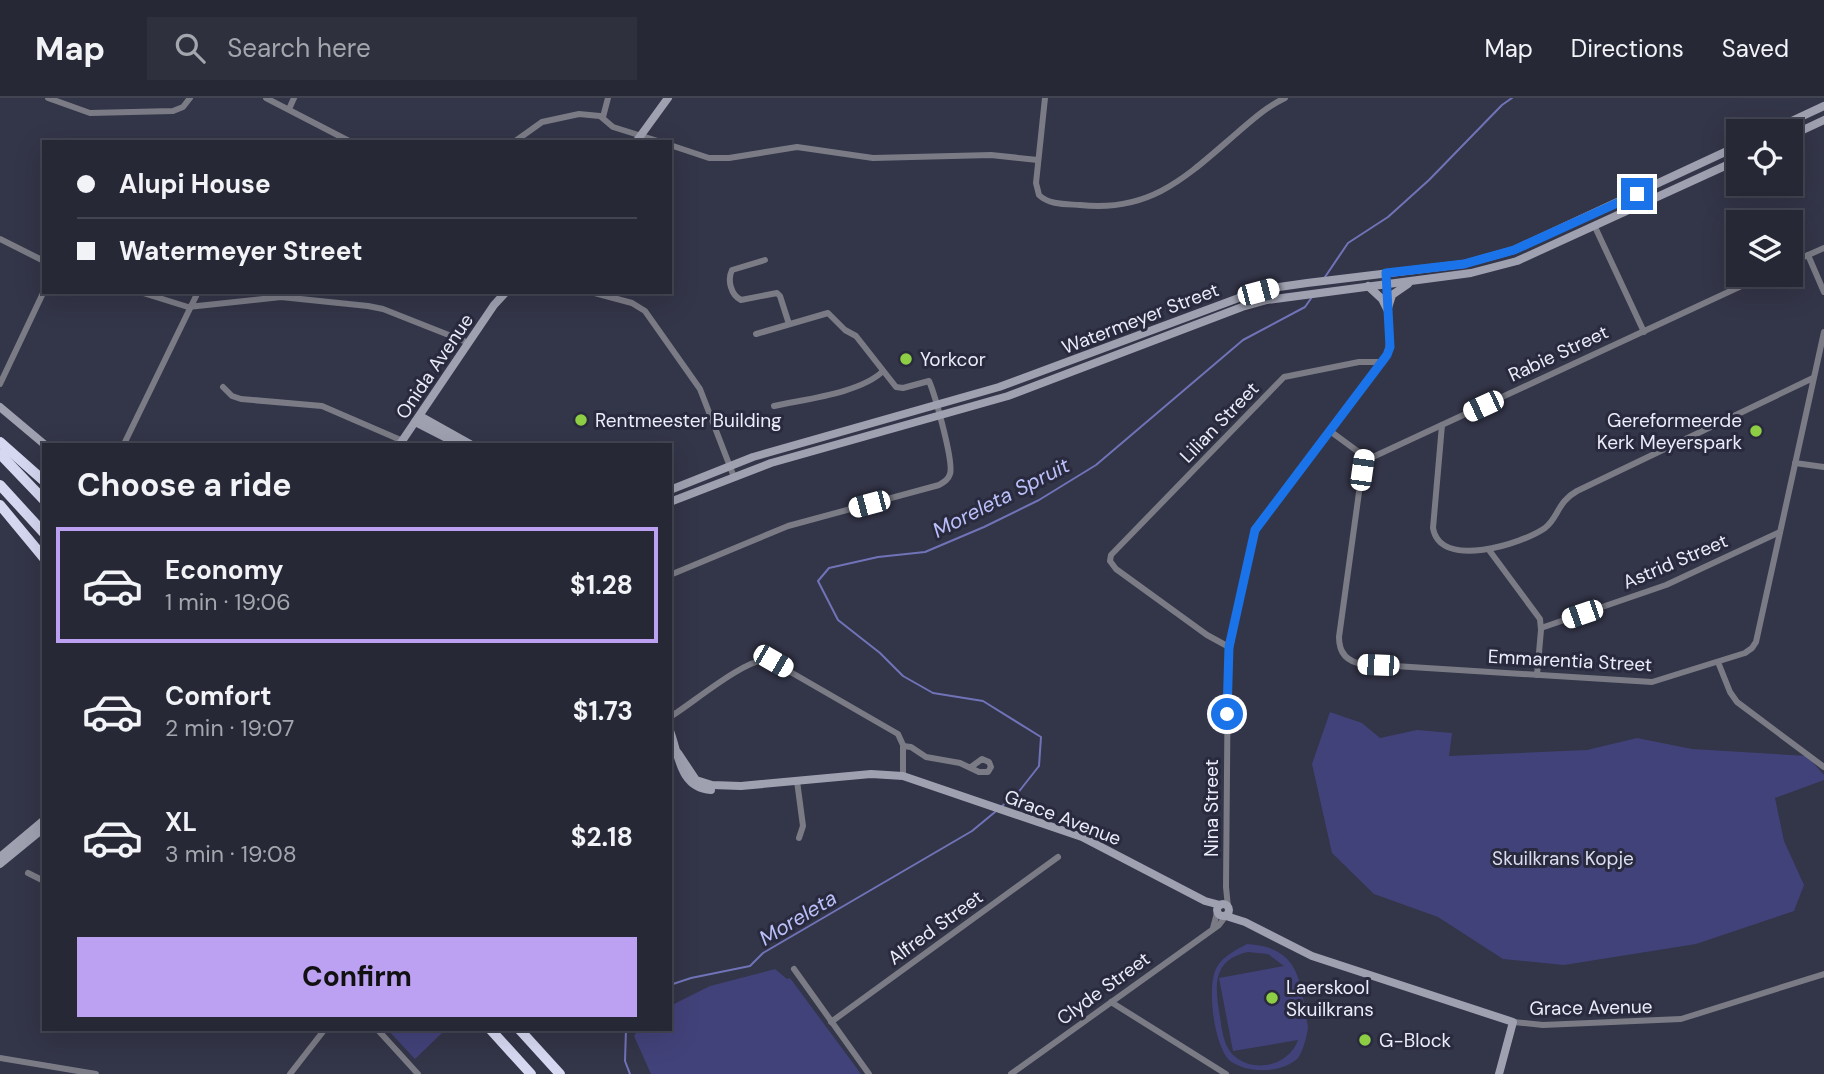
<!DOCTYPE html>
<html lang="en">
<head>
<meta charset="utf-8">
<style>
	body { margin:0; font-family:"DM Sans",sans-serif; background:#2e303e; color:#f1f3f6; height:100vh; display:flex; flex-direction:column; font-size:26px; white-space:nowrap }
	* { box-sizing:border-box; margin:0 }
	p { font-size:23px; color:#a4a6ad }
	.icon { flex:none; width:38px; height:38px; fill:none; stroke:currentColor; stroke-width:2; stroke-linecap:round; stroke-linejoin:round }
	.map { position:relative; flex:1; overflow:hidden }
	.drawer { position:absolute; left:42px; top:345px; width:630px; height:588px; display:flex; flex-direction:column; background:#262836; border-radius:0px; box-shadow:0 7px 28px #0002,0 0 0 2px #424451 }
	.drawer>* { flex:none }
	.banner { position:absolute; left:42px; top:42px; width:630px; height:154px; border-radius:0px; box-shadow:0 7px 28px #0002,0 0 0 2px #424451; display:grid; align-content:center; height:154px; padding:0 35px; background:#262836 }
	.buttons { position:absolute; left:1726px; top:21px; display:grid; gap:14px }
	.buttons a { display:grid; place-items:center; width:77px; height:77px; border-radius:0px; background:#262836; box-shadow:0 7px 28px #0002,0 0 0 2px #424451; font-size:35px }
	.end { position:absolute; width:32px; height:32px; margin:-16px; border:9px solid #1a73e8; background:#fff; box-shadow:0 0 0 4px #fff }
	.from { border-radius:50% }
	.car { position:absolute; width:21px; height:42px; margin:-21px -10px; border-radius:9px; box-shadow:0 0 5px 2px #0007; background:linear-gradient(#fff 24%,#345 0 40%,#fff 0 76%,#345 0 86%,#fff 0) }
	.banner b { display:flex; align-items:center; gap:24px; height:66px; font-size:26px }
	.banner b+b { border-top:2px solid #424451 }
	.banner i { width:18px; height:18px; background:#f1f3f6 }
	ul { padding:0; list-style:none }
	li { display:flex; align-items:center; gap:21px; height:116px; margin:0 14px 10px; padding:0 21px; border:4px solid transparent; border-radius:0px }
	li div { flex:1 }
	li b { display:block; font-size:26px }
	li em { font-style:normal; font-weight:700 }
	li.on { border-color:#bca0f2 }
	li>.icon { width:63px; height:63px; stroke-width:1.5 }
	h2 { padding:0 35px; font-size:32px; line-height:84px }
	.action { display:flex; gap:14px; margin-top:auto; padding:14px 35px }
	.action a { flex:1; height:80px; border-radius:0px; background:#bca0f2; color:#111; font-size:28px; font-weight:700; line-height:80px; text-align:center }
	header { display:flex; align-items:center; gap:42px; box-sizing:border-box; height:98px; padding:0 35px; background:#262836; border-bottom:2px solid #424451 }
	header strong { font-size:33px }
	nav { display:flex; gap:38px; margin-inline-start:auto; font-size:24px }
	.search { width:490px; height:63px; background:#2e303e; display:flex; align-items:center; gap:18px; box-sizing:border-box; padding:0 24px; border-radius:0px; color:#a4a6ad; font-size:26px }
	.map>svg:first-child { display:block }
	.green { fill:#42427a; fill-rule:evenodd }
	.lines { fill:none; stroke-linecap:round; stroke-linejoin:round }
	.stream { stroke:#7173b8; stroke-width:2 }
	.street { stroke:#7a7b85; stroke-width:6 }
	.secondary { stroke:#9fa1b1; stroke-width:8 }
	.highway { stroke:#d6d8f2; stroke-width:10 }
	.route { stroke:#1a73e8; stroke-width:9 }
	.poi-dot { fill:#8dce44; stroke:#292a3e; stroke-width:2.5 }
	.labels { text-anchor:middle; stroke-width:6; stroke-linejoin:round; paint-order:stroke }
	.street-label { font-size:19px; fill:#ebecf9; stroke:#292a3e }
	.poi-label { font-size:19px; fill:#ebecf9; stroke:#292a3e; text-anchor:start }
	.park-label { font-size:19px; fill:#dadcf0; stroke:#292a3e }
	.water-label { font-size:21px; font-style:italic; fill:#bbc0fa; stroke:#292a3e }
</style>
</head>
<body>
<header>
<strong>Map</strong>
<div class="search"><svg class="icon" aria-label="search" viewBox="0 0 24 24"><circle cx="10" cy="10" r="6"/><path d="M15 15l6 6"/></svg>Search here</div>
<nav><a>Map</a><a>Directions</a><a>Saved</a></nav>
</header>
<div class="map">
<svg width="1824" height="976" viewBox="0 0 1824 976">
	<rect width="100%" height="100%" fill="#333548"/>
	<g class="green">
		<polygon points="1330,614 1362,625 1380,640 1417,632 1452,635 1449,658 1587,652 1637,640 1692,651 1807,658 1824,677 1824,682 1775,700 1784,743 1804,787 1794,813 1696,846 1564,867 1503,861 1438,819 1374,796 1332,755 1312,666"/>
		<path d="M 1247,846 C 1302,849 1300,886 1308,929 C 1307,938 1303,953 1298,960 C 1281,976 1247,976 1229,962 C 1214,947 1206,887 1217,869 C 1223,858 1236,852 1247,846 ZM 1248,854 L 1268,856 L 1284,868 L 1219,880 L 1233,953 L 1298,942 C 1288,969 1252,976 1232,956 C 1223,945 1222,932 1220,919 C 1215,890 1211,862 1248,854 Z"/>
		<polygon points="775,871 787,881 790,880 861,976 651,976 634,938 639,931 670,931 670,908 710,888"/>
		<polygon points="387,931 446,931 415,961"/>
	</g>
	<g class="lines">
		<g class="stream">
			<polyline points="1325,179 1348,145 1388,119 1429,82 1502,7 1512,0"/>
			<polyline points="1002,708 1017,696 1039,668 1041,639 983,603 933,595 903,578 880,555 838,522 818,483 829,470 878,459 925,454 984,429 1039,402 1096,367 1243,242 1305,209 1312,199"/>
			<polyline points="670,887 691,880 750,868 763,855 972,733 995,714"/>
			<polyline points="626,931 625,963 630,976"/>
		</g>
		<g class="street">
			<polyline points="48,0 90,15 173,13 183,9 190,0"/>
			<polyline points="266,0 351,44"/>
			<path d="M 1045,0 L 1036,85 L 1039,97 C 1049,107 1066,106 1080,107 C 1151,115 1187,78 1237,35 C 1252,22 1266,9 1285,0"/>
			<polyline points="289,11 294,0"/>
			<polyline points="603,19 608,0"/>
			<polyline points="514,44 542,24 579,16 600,18 613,29 661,44"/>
			<polyline points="670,47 709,60 729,60 797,49 873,60 991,57 1038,62"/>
			<polyline points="1595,129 1644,234"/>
			<polyline points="0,141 44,163"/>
			<polyline points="1808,157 1824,194"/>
			<path d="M 765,162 L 732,172 C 727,182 731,197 741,202 L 777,195 L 780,198 L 789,226"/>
			<polyline points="1790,165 1824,150"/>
			<polyline points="140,194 188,209 281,199 368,208 383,211 469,245"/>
			<polyline points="591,194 632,205 645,213 700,291 734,379"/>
			<polyline points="0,286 44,193"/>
			<polyline points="223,289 232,298 241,301 322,308 403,343"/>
			<path d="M 774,308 C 805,301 861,295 883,273"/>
			<path d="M 1442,327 L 1433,430 C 1440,472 1522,446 1545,430 C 1559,419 1557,404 1577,393 L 1813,280"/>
			<polyline points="1330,333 1364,358 1375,358 1765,177"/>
			<polyline points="124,346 198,194"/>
			<path d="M 1364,358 L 1339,539 C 1339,555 1347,564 1363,566 L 1652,584 L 1745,555 L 1752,550 L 1756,544 L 1824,234"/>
			<polyline points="1795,365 1824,369"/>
			<polyline points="1489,452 1540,521 1541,532 1537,577"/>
			<path d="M 670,477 L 788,428 L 939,387 C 944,384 948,382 950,376 C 954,364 935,297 929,283 L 903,290 L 896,289 L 856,238 L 845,232 L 828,215 L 756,236"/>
			<polyline points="1541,530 1666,487 1780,434"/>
			<polyline points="1229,549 1207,537 1116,471 1110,463 1111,457 1284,279 1359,264 1383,264"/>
			<polyline points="1718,564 1730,594 1737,604 1824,669"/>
			<path d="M 670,619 C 693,605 743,562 768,561 L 898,636 L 903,647 L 903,678"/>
			<polyline points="903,648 911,649 926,659 960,665 979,674 988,674 991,669 989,664 982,661 971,669"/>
			<polyline points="797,683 803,728 799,740"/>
			<polyline points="28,775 44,783"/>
			<polyline points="1228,809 1226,789 1228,560 1253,439 1260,425 1387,257 1390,240 1386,175"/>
			<polyline points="1213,830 1217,815"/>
			<polyline points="794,871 869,976"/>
			<polyline points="1111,904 1226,976"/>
			<polyline points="831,924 1058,759"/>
			<polyline points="1513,924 1543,927 1681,921 1824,876"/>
			<polyline points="377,931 418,976"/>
			<polyline points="0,960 96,976"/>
			<polyline points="290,976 325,931"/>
			<polyline points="1011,976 1219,827 1225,819"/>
		</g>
		<g class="secondary">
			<polyline points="1770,33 1824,8"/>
			<polyline points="1790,38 1824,22"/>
			<polyline points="636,44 668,0"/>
			<polyline points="1368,188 1382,201 1388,213"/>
			<polyline points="1388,210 1392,197 1408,186"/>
			<polyline points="0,309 44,346"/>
			<polyline points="420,318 470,346"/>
			<polyline points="415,324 458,346"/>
			<polyline points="400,346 494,207 506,194"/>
			<polyline points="670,392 753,359 999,289 1244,198 1272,190 1307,185 1464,166 1514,152 1738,48"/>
			<polyline points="670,404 771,365 1008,298 1242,209 1267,202 1471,175 1517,163 1738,62"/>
			<path d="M 670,633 C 679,656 679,690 711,692"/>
			<polyline points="678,655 696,682 712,687 741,688 871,676 903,678 1082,739 1205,803 1220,807"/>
			<polyline points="0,759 44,722"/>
			<polyline points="0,766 44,730"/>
			<circle cx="1223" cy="812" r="6"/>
			<polyline points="1226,818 1245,824 1312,858 1513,924 1499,976"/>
		</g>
		<g class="highway">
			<polyline points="0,344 44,383"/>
			<polyline points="0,356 44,402"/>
			<polyline points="0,387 44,435"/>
			<polyline points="0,407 44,460"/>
			<polyline points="490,931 531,976"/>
			<polyline points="519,931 560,976"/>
		</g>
	</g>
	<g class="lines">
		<polyline class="route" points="1227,616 1229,549 1255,432 1387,257 1390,249 1386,175 1464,166 1514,152 1637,96"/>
	</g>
	<g class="poi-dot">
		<circle cx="906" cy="261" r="7"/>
		<circle cx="581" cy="322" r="7"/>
		<circle cx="1756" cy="333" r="7"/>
		<circle cx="1272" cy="900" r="7"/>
		<circle cx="1365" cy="942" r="7"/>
	</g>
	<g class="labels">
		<g class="street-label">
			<text transform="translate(1140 220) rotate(-21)" y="7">Watermeyer Street</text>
			<text transform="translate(1558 255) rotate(-25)" y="7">Rabie Street</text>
			<text transform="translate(434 268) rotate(-56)" y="7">Onida Avenue</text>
			<text transform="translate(1219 324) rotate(-46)" y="7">Lilian Street</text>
			<text transform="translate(1675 463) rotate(-23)" y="7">Astrid Street</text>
			<text transform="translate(1570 562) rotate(3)" y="7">Emmarentia Street</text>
			<text transform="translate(1211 710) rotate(-90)" y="7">Nina Street</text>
			<text transform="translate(1063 719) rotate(21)" y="7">Grace Avenue</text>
			<text transform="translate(935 829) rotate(-36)" y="7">Alfred Street</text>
			<text transform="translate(1103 890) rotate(-36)" y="7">Clyde Street</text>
			<text transform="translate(1591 909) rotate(-1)" y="7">Grace Avenue</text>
		</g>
		<g class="poi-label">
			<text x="920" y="268">Yorkcor</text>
			<text x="595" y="329">Rentmeester Building</text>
			<text x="1742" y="329" text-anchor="end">Gereformeerde<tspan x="1742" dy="22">Kerk Meyerspark</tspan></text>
			<text x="1286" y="896">Laerskool<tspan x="1286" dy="22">Skuilkrans</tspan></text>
			<text x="1379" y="949">G-Block</text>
		</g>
		<g class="park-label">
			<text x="1563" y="767">Skuilkrans Kopje</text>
		</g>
		<g class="water-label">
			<text transform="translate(1001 400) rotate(-27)" y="7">Moreleta Spruit</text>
			<text transform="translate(798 820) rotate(-31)" y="7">Moreleta</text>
		</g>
	</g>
</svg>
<div class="buttons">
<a><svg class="icon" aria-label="locate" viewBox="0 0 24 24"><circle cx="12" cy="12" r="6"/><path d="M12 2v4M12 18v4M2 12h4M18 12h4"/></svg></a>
<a><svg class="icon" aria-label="layers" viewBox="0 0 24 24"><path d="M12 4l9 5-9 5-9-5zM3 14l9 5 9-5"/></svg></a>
</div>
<i class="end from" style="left:1227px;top:616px"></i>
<i class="end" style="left:1637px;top:96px"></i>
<i class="car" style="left:1258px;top:194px;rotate:75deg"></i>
<i class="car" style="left:1483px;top:308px;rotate:245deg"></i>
<i class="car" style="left:1362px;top:372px;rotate:8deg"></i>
<i class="car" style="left:869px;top:406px;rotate:255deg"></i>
<i class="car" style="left:1582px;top:516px;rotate:251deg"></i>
<i class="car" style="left:773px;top:563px;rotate:120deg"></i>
<i class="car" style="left:1378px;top:567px;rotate:272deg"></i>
<div class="banner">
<b><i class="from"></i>Alupi House</b>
<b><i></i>Watermeyer Street</b>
</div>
<section class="drawer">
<h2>Choose a ride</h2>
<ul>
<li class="on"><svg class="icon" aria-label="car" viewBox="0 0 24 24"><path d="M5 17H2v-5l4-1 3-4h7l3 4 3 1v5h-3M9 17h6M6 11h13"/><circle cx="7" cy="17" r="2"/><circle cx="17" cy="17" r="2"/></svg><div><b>Economy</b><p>1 min · 19:06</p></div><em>$1.28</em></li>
<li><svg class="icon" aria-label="car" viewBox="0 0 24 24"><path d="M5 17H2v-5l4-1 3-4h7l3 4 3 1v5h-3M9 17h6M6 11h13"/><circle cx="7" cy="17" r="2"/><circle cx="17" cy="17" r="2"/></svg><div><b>Comfort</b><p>2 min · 19:07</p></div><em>$1.73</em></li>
<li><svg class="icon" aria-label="car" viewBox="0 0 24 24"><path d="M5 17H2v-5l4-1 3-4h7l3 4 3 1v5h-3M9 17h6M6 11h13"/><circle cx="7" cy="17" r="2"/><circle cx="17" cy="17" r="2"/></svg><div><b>XL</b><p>3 min · 19:08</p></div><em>$2.18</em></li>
</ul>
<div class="action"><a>Confirm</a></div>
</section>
</div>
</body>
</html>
